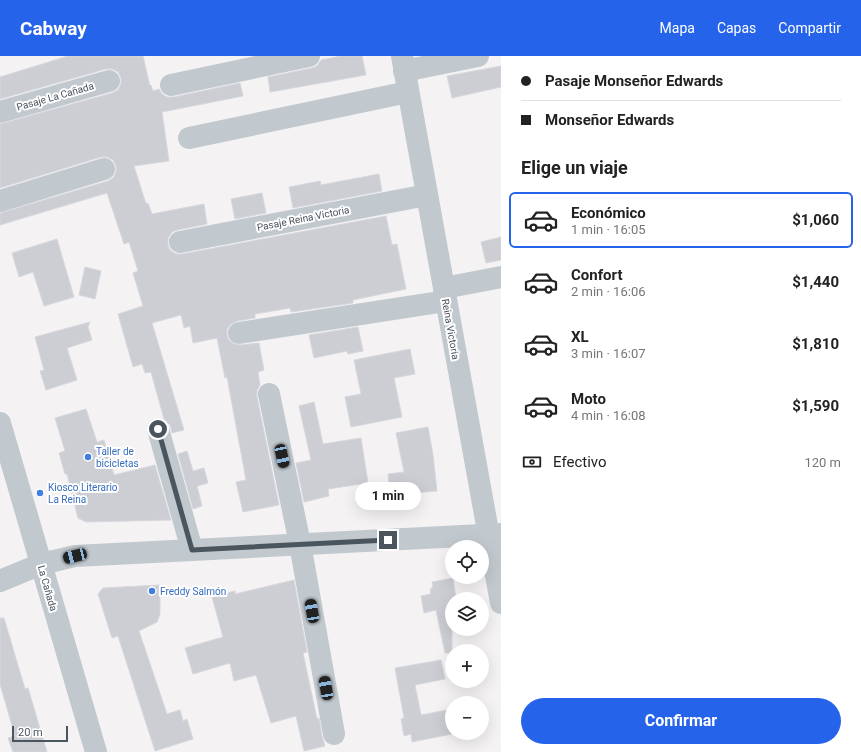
<!DOCTYPE html>
<html lang="es">
<head>
<meta charset="utf-8">
<style>
	body { margin:0; font-family:Roboto,sans-serif; background:#f2f2f2; color:#222; height:100vh; display:flex; flex-direction:column; font-size:15px; white-space:nowrap }
	* { box-sizing:border-box; margin:0 }
	p { font-size:13px; color:#767676 }
	.icon { flex:none; width:22px; height:22px; fill:none; stroke:currentColor; stroke-width:2; stroke-linecap:round; stroke-linejoin:round }
	.map { position:relative; flex:1; overflow:hidden }
	.drawer { display:flex; flex-direction:column; background:#fff; width:360px }
	.drawer>* { flex:none }
	.guide { display:grid; align-content:center; height:88px; padding:0 20px; background:#fff }
	.tools { position:absolute; left:445px; top:484px; display:grid; gap:8px }
	.tools a { display:grid; place-items:center; width:44px; height:44px; border-radius:50%; background:#fff; box-shadow:0 4px 16px #0002; font-size:20px }
	.scale { position:absolute; left:12px; bottom:10px; width:56px; box-sizing:border-box; padding-left:4px; border:2px solid #4b555e; border-top:0; font-size:11px; line-height:14px; white-space:nowrap; color:#4b555e; -webkit-text-stroke:3px #fff; paint-order:stroke }
	.end { position:absolute; width:18px; height:18px; margin:-9px; border:5px solid #4b555e; background:#fff; box-shadow:0 0 0 2px #fff }
	.from { border-radius:50% }
	.bubble { position:absolute; height:28px; border-radius:14px; background:#fff; box-shadow:0 4px 16px #0002; font-size:13px; font-weight:700; line-height:28px; text-align:center }
	.car { position:absolute; width:12px; height:24px; margin:-12px -6px; border-radius:5px; box-shadow:0 0 3px 1px #0007; background:linear-gradient(#222 24%,#8ab4d8 0 40%,#222 0 76%,#8ab4d8 0 86%,#222 0) }
	.guide b { display:flex; align-items:center; gap:14px; height:38px; font-size:15px }
	.guide b+b { border-top:1px solid #e0e0e0 }
	.guide i { width:10px; height:10px; background:#222 }
	ul { padding:0; list-style:none }
	li { display:flex; align-items:center; gap:12px; height:56px; margin:0 8px 6px; padding:0 12px; border:2px solid transparent; border-radius:6px }
	li div { flex:1 }
	li b { display:block; font-size:15px }
	li em { font-style:normal; font-weight:700 }
	li.selected { border-color:#2563eb }
	li>.icon { width:36px; height:36px; stroke-width:1.5 }
	h2 { padding:0 20px; font-size:18px; line-height:48px }
	.pay { display:flex; align-items:center; gap:10px; height:44px; padding:0 20px; font-size:15px }
	.pay p { margin-inline-start:auto }
	.action { display:flex; gap:8px; margin-top:auto; padding:8px 20px }
	.action a { flex:1; height:46px; border-radius:24px; background:#2563eb; color:#fff; font-size:16px; font-weight:700; line-height:46px; text-align:center }
	header { display:flex; align-items:center; gap:24px; box-sizing:border-box; height:56px; padding:0 20px; background:#2563eb; color:#fff }
	header strong { font-size:19px }
	nav { display:flex; gap:22px; margin-inline-start:auto; font-size:14px }
	main { display:flex; flex:1; min-height:0 }
	.map>svg:first-child { display:block }
	.building { fill:#cdced4; stroke:#d7d8dd }
	.lines { fill:none; stroke-linecap:round; stroke-linejoin:round }
	.minor { stroke:#c1c9cf; stroke-width:22 }
	.route { stroke:#4b555e; stroke-width:5 }
	.shop-dot { fill:#3f7fe0; stroke:#fff; stroke-width:1.5 }
	.labels { text-anchor:middle; stroke-width:4; stroke-linejoin:round; paint-order:stroke }
	.street-label { font-size:10px; fill:#4b555e; stroke:#fff }
	.shop-label { font-size:10px; fill:#366cbe; stroke:#fff; text-anchor:start }
</style>
</head>
<body>
<header>
<strong>Cabway</strong>
<nav><a>Mapa</a><a>Capas</a><a>Compartir</a></nav>
</header>
<main>
<div class="map">
<svg width="501" height="696" viewBox="0 0 501 696">
	<rect width="100%" height="100%" fill="#f4f2f2"/>
	<g class="building">
		<polygon points="68,0 143,0 150,30 151,29 153,35 159,33 162,38 167,41 174,41 240,27 243,40 162,56 169,105 134,110 146,148 148,147 152,158 204,148 207,168 177,174 172,176 168,182 168,189 170,194 176,198 182,198 386,160 392,189 397,188 406,233 353,244 353,247 291,256 290,252 255,258 255,262 237,265 231,268 227,273 227,279 229,284 234,288 241,289 259,287 264,314 258,316 260,329 257,334 257,341 279,449 243,456 236,426 246,424 227,321 225,322 217,282 193,287 190,270 184,272 181,259 152,267 184,374 172,377 170,369 164,363 151,316 145,317 142,308 133,311 118,258 143,250 133,217 138,215 129,186 124,188 107,137 0,169 0,157 108,125 113,122 116,116 116,110 113,104 107,101 101,101 0,132 0,68 112,37 118,34 121,28 121,22 118,16 112,13 106,13 0,43 0,21"/>
		<polygon points="341,0 362,0 366,19 270,36 268,21 312,12 317,10 321,4"/>
		<polygon points="501,10 501,31 452,42 447,20"/>
		<polygon points="379,118 382,135 293,152 289,131 320,125 321,129"/>
		<polygon points="262,137 266,157 235,163 231,143"/>
		<polygon points="501,181 501,204 486,207 481,186"/>
		<polygon points="57,183 74,241 44,250 33,216 19,221 12,197"/>
		<polygon points="85,211 101,215 95,243 79,239"/>
		<polygon points="90,266 88,271 92,284 67,292 77,324 46,334 40,315 44,314 35,281"/>
		<polygon points="358,271 363,295 348,298 347,295 314,302 309,279"/>
		<polygon points="410,293 415,318 394,322 402,361 351,371 345,341 361,338 354,304"/>
		<polygon points="314,346 323,388 361,382 368,427 328,433 329,440 304,446 296,407 311,404 299,350"/>
		<polygon points="86,353 97,386 104,384 114,419 155,409 171,464 86,466 78,462 67,418 65,418 59,397 65,395 55,362"/>
		<polygon points="428,371 433,399 437,435 390,439 388,418 404,416 396,377"/>
		<polygon points="187,395 193,415 204,412 208,427 197,430 202,450 193,453 178,398"/>
		<polygon points="453,522 456,543 452,543 452,597 445,597 436,554 424,557 421,540 431,538 430,533 433,531 432,526"/>
		<polygon points="294,524 307,596 303,597 317,663 319,662 322,680 325,690 304,695 296,660 271,667 256,619 234,625 230,607 193,618 185,592 223,581 212,541 235,535 235,538"/>
		<polygon points="160,529 160,558 157,566 139,575 167,658 180,654 183,665 187,663 193,683 155,695 118,580 112,582 98,538 103,532"/>
		<polygon points="0,562 4,562 25,633 28,632 47,696 13,696 8,682 15,680 0,628"/>
		<polygon points="441,604 445,623 415,629 421,659 452,653 452,678 412,686 411,678 404,680 401,663 404,662 395,612"/>
	</g>
	<g class="lines">
		<g class="minor">
			<polyline points="402,0 501,547"/>
			<polyline points="404,15 478,0"/>
			<polyline points="171,29 309,0"/>
			<polyline points="0,56 109,25"/>
			<polyline points="189,82 408,36"/>
			<polyline points="0,145 104,113"/>
			<polyline points="180,186 427,139"/>
			<polyline points="444,232 501,221"/>
			<polyline points="239,277 446,245"/>
			<polyline points="269,338 300,488 334,678"/>
			<polyline points="0,367 96,696"/>
			<polyline points="158,373 192,494"/>
			<polyline points="0,525 41,508 75,500 501,478"/>
		</g>
	</g>
	<g class="lines">
		<polyline class="route" points="158,373 192,494 388,484"/>
	</g>
	<g class="shop-dot">
		<circle cx="88" cy="401" r="4"/>
		<circle cx="40" cy="437" r="4"/>
		<circle cx="152" cy="535" r="4"/>
	</g>
	<g class="labels">
		<g class="street-label">
			<text transform="translate(55 40) rotate(-16)" y="4">Pasaje La Cañada</text>
			<text transform="translate(303 162) rotate(-11)" y="4">Pasaje Reina Victoria</text>
			<text transform="translate(451 273) rotate(80)" y="4">Reina Victoria</text>
			<text transform="translate(48 532) rotate(74)" y="4">La Cañada</text>
		</g>
		<g class="shop-label">
			<text x="96" y="399">Taller de<tspan x="96" dy="12">bicicletas</tspan></text>
			<text x="48" y="435">Kiosco Literario<tspan x="48" dy="12">La Reina</tspan></text>
			<text x="160" y="539">Freddy Salmón</text>
		</g>
	</g>
</svg>
<div class="tools">
<a><svg class="icon" aria-label="locate" viewBox="0 0 24 24"><circle cx="12" cy="12" r="6"/><path d="M12 2v4M12 18v4M2 12h4M18 12h4"/></svg></a>
<a><svg class="icon" aria-label="layers" viewBox="0 0 24 24"><path d="M12 4l9 5-9 5-9-5zM3 14l9 5 9-5"/></svg></a>
<a>+</a>
<a>−</a>
</div>
<div class="scale">20 m</div>
<i class="end from" style="left:158px;top:373px"></i>
<i class="end" style="left:388px;top:484px"></i>
<div class="bubble" style="left:355px;top:426px;width:66px">1 min</div>
<i class="car" style="left:282px;top:400px;rotate:168deg"></i>
<i class="car" style="left:75px;top:500px;rotate:256deg"></i>
<i class="car" style="left:312px;top:555px;rotate:350deg"></i>
<i class="car" style="left:326px;top:632px;rotate:350deg"></i>
</div>
<section class="drawer">
<div class="guide">
<b><i class="from"></i>Pasaje Monseñor Edwards</b>
<b><i></i>Monseñor Edwards</b>
</div>
<h2>Elige un viaje</h2>
<ul>
<li class="selected"><svg class="icon" aria-label="car" viewBox="0 0 24 24"><path d="M5 17H2v-5l4-1 3-4h7l3 4 3 1v5h-3M9 17h6M6 11h13"/><circle cx="7" cy="17" r="2"/><circle cx="17" cy="17" r="2"/></svg><div><b>Económico</b><p>1 min · 16:05</p></div><em>$1,060</em></li>
<li><svg class="icon" aria-label="car" viewBox="0 0 24 24"><path d="M5 17H2v-5l4-1 3-4h7l3 4 3 1v5h-3M9 17h6M6 11h13"/><circle cx="7" cy="17" r="2"/><circle cx="17" cy="17" r="2"/></svg><div><b>Confort</b><p>2 min · 16:06</p></div><em>$1,440</em></li>
<li><svg class="icon" aria-label="car" viewBox="0 0 24 24"><path d="M5 17H2v-5l4-1 3-4h7l3 4 3 1v5h-3M9 17h6M6 11h13"/><circle cx="7" cy="17" r="2"/><circle cx="17" cy="17" r="2"/></svg><div><b>XL</b><p>3 min · 16:07</p></div><em>$1,810</em></li>
<li><svg class="icon" aria-label="car" viewBox="0 0 24 24"><path d="M5 17H2v-5l4-1 3-4h7l3 4 3 1v5h-3M9 17h6M6 11h13"/><circle cx="7" cy="17" r="2"/><circle cx="17" cy="17" r="2"/></svg><div><b>Moto</b><p>4 min · 16:08</p></div><em>$1,590</em></li>
</ul>
<div class="pay"><svg class="icon" aria-label="cash" viewBox="0 0 24 24"><path d="M3 7h18v10H3z"/><circle cx="12" cy="12" r="2"/></svg>Efectivo<p>120 m</p></div>
<div class="action"><a>Confirmar</a></div>
</section>
</main>
</body>
</html>
